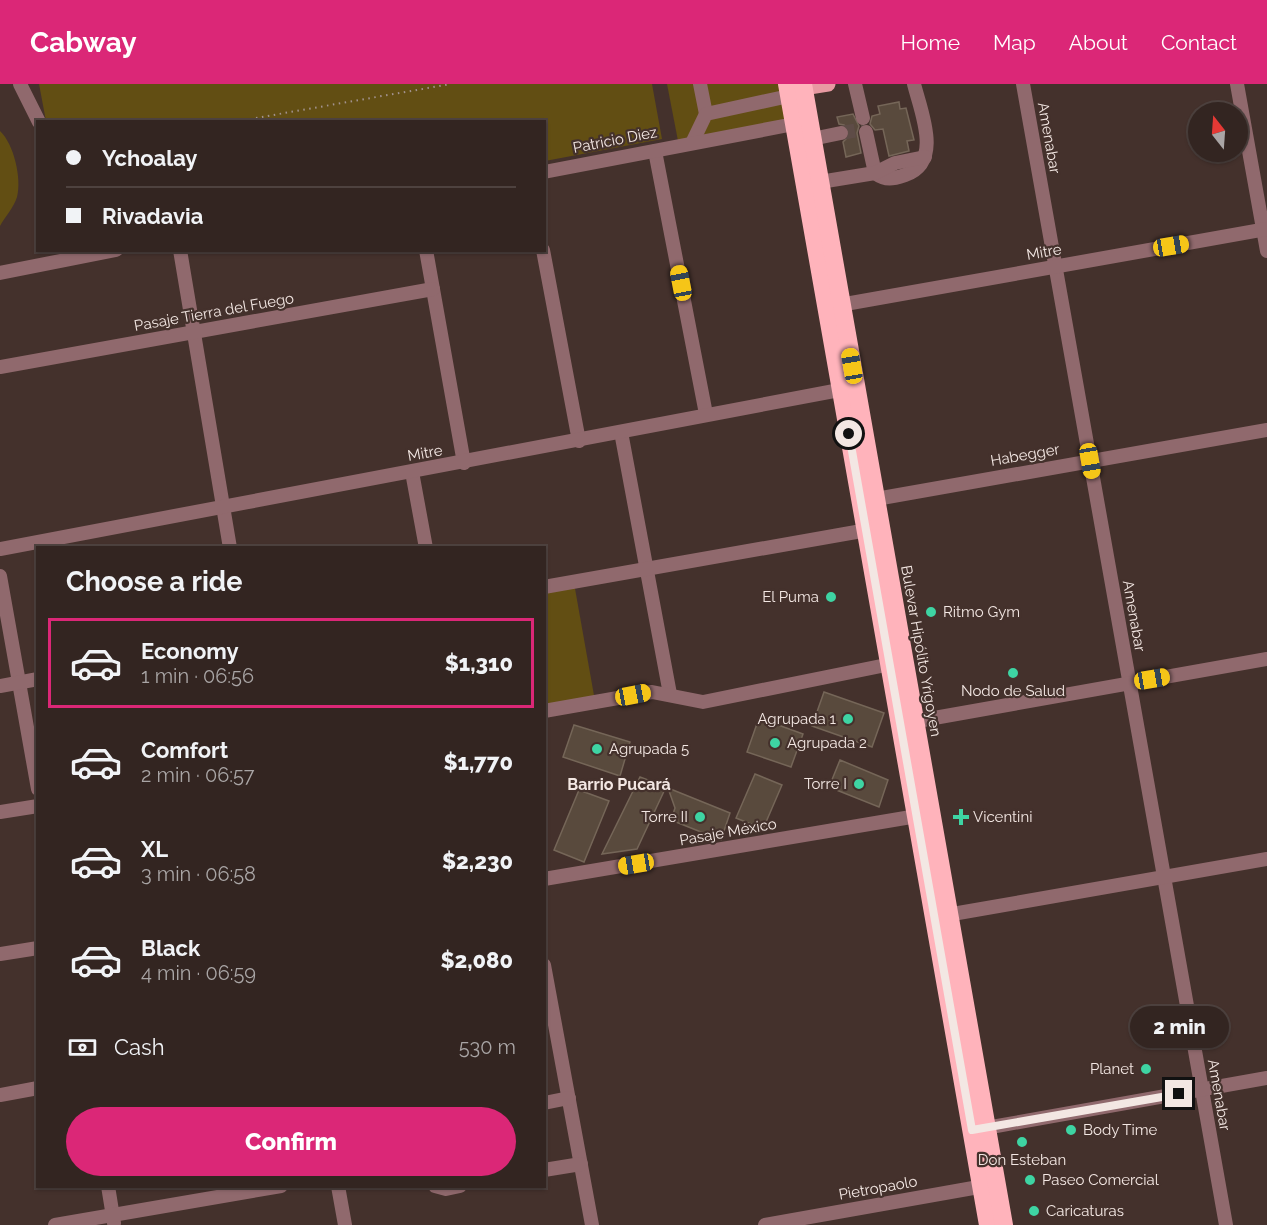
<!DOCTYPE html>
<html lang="en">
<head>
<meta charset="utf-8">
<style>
	body { margin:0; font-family:Raleway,sans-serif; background:#3b2d2a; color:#f1f3f6; height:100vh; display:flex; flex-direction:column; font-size:22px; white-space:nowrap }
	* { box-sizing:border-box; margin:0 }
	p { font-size:20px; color:#a9a5a5 }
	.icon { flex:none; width:33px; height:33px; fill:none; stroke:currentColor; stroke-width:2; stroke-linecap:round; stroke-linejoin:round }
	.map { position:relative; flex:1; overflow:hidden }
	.panel { position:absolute; left:36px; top:462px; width:510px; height:642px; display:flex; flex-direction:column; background:#332521; border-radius:0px; box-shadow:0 2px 4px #0004,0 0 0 2px #4e423f }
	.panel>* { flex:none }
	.guide { position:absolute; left:36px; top:36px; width:510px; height:132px; border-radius:0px; box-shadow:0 2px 4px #0004,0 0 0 2px #4e423f; display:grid; align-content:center; height:132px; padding:0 30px; background:#332521 }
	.needle { width:39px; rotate:343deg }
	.controls { position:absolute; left:1188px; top:18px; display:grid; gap:12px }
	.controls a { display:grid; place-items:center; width:60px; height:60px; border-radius:50%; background:#332521; box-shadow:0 2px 4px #0004,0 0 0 2px #4e423f; font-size:30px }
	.end { position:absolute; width:27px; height:27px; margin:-14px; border:8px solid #f3e7e3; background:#111; box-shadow:0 0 0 3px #111 }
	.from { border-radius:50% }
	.bubble { position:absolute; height:42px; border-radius:21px; background:#332521; box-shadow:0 2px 4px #0004,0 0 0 2px #4e423f; font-size:20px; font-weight:800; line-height:42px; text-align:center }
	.car { position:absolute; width:18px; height:36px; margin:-18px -9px; border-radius:8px; box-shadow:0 0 4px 2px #0007; background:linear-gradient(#f5c518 24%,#345 0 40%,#f5c518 0 76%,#345 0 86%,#f5c518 0) }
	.guide b { display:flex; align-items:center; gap:21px; height:57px; font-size:22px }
	.guide b+b { border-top:2px solid #4e423f }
	.guide i { width:15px; height:15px; background:#f1f3f6 }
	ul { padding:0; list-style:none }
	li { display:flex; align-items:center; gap:18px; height:90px; margin:0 12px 9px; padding:0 18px; border:3px solid transparent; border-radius:0px }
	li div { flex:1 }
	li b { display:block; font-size:22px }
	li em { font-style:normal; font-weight:800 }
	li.on { border-color:#db2777 }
	li>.icon { width:54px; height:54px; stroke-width:1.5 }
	h2 { padding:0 30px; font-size:27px; line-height:72px }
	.pay { display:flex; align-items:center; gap:15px; height:66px; padding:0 30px; font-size:22px }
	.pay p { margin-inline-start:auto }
	.button { display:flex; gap:12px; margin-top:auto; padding:12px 30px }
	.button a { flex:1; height:69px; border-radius:36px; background:#db2777; color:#fff; font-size:24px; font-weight:800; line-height:69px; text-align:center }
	header { display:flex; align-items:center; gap:36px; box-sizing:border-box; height:84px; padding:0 30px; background:#db2777; color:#fff }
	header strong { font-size:28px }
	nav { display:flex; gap:33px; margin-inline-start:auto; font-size:21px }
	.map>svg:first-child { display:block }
	.green { fill:#624e13 }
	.building { fill:#594a3d; stroke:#756658; stroke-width:1.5 }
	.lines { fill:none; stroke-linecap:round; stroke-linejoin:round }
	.minor-tunnel { stroke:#5e4c47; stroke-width:14; stroke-dasharray:14 7; stroke-linecap:butt }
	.path { stroke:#a2928e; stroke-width:2; stroke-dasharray:1.5 4.5; stroke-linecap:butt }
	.minor { stroke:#90696d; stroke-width:14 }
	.major { stroke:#e89aa2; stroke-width:15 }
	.highway { stroke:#ffb3bb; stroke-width:18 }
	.route { stroke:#f3e7e3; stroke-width:8 }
	.poi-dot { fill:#3ed4a3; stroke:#44312c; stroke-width:2 }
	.labels { text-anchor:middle; stroke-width:4.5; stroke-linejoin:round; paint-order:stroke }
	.street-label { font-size:15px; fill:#f3e7e3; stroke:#44312c }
	.poi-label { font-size:15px; fill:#f3e7e3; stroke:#44312c; text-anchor:start }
	.neighbourhood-label { font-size:16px; font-weight:bold; fill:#f3e7e3; stroke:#44312c }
</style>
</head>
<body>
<header>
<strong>Cabway</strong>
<nav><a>Home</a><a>Map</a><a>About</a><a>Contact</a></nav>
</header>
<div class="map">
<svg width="1267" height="1141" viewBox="0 0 1267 1141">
	<rect width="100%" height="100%" fill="#44312c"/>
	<g class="green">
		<polygon points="39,0 652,0 662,55 545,77 544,38 46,37"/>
		<polygon points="667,0 781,0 789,41 679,62"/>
		<path d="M 0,47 C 14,60 22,95 17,113 C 14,123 5,133 0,142 Z"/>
		<polygon points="574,499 595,617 545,626 545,504"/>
	</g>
	<g class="building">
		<polygon points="899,18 900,25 906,24 914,56 907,57 909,67 889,72 883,45 875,46 870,40 872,32 880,30 878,22"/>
		<polygon points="853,30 859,42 857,49 861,69 846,73 843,58 849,52 850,47 844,41 839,40 837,33"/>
		<polygon points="824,608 884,629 872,663 812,642"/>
		<polygon points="759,634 803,650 791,683 747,668"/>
		<polygon points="574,641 630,658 620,692 563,673"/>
		<polygon points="840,676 888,696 879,723 829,703"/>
		<polygon points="755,690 782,701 763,745 736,734"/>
		<polygon points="640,693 666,703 637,765 602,770"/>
		<polygon points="668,704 730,729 721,756 671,736 675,724"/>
		<polygon points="579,706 609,717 584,778 554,766"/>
	</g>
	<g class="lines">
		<polyline class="minor-tunnel" points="841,49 865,45"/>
		<polyline class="path" points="256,34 451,0"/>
		<g class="minor">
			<polyline points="20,0 39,38"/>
			<polyline points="700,0 706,30"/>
			<polyline points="855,0 863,34"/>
			<polyline points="1023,0 1226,1141"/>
			<polyline points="1237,0 1267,167"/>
			<path d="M 866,48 L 875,89 C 886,97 893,95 905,91 C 943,78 921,28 914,0"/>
			<polyline points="812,55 841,49"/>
			<polyline points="692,59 706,30 789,12"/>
			<polyline points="655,67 706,330"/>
			<polyline points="544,88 794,40"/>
			<polyline points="820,98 875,89 895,79 925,73"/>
			<polyline points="180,166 230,464"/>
			<polyline points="426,166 464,379"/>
			<polyline points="543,166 579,357"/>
			<polyline points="0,189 116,166"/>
			<polyline points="834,222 1267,145"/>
			<polyline points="0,283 433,205"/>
			<polyline points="621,348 670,610"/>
			<polyline points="412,388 426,464"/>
			<polyline points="876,415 1267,346"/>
			<polyline points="0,465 850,304"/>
			<polyline points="0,492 38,705"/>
			<polyline points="544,503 873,445"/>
			<polyline points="0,602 38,595"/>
			<polyline points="544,627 652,608 703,618 891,580"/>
			<polyline points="906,639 1267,575"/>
			<polyline points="0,728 38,722"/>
			<polyline points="544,795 917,732"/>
			<polyline points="941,832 1267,775"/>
			<polyline points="0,870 38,864"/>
			<polyline points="544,881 592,1141"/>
			<polyline points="0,1011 38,1004"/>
			<polyline points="544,1019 569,1014"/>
			<polyline points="980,1045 1267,994"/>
			<polyline points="544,1086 581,1080"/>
			<polyline points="108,1102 114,1139"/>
			<polyline points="338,1102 345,1141"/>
			<polyline points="435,1102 446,1105 460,1102"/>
			<polyline points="55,1141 281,1102"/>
			<polyline points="765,1141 990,1101"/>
		</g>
		<polyline class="major" points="794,9 803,4 828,0"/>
		<g class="highway">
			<polyline points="787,0 988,1141"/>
			<polyline points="803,0 1004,1141"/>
		</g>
	</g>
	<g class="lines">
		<polyline class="route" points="849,350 972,1046 1179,1010"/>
	</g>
	<g class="poi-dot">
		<circle cx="831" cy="513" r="6"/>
		<circle cx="931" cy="528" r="6"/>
		<circle cx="1013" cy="589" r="6"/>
		<circle cx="848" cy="635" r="6"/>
		<circle cx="775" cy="659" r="6"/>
		<circle cx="597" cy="665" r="6"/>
		<circle cx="859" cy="700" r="6"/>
		<circle cx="700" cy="733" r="6"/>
		<path d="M958 724h6v6h6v6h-6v6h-6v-6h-6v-6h6z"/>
		<circle cx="1146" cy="985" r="6"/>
		<circle cx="1071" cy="1046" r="6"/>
		<circle cx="1022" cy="1058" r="6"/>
		<circle cx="1030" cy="1096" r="6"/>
		<circle cx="1034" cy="1127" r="6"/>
	</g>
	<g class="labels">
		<g class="street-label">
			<text transform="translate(1049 54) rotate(80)" y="5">Amenabar</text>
			<text transform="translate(615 56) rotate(-11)" y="5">Patricio Diez</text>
			<text transform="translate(1044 168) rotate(-10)" y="5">Mitre</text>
			<text transform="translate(214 228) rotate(-10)" y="5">Pasaje Tierra del Fuego</text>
			<text transform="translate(425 369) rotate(-10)" y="5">Mitre</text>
			<text transform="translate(1025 371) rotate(-10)" y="5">Habegger</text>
			<text transform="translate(1134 532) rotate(80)" y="5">Amenabar</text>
			<text transform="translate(921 567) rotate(80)" y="5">Bulevar Hipólito Yrigoyen</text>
			<text transform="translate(728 748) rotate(-10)" y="5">Pasaje México</text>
			<text transform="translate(1219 1011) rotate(80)" y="5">Amenabar</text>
			<text transform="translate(878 1104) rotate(-10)" y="5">Pietropaolo</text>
		</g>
		<g class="poi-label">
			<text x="819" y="518" text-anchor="end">El Puma</text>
			<text x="943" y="533">Ritmo Gym</text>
			<text x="1013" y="612" text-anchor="middle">Nodo de Salud</text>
			<text x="836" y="640" text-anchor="end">Agrupada 1</text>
			<text x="787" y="664">Agrupada 2</text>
			<text x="609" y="670">Agrupada 5</text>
			<text x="847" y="705" text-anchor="end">Torre I</text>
			<text x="688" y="738" text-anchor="end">Torre II</text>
			<text x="973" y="738">Vicentini</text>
			<text x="1134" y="990" text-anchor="end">Planet</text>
			<text x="1083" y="1051">Body Time</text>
			<text x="1022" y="1081" text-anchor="middle">Don Esteban</text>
			<text x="1042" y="1101">Paseo Comercial</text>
			<text x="1046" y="1132">Caricaturas</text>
		</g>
		<g class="neighbourhood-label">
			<text x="619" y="706">Barrio Pucará</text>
		</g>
	</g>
</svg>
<div class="controls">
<a><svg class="needle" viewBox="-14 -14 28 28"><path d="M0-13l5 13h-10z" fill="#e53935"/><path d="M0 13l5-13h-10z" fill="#a9a5a5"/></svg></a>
</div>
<i class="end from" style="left:849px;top:350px"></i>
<i class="end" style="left:1179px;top:1010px"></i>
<div class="bubble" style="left:1130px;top:922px;width:99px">2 min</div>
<i class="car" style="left:1171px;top:162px;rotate:80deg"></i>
<i class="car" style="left:681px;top:199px;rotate:349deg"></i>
<i class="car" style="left:852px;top:282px;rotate:350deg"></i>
<i class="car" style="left:1090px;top:377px;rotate:170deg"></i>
<i class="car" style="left:1152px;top:595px;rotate:80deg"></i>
<i class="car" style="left:633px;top:611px;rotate:79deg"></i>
<i class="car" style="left:636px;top:780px;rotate:260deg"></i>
<div class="guide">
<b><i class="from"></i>Ychoalay</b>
<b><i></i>Rivadavia</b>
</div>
<section class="panel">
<h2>Choose a ride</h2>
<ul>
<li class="on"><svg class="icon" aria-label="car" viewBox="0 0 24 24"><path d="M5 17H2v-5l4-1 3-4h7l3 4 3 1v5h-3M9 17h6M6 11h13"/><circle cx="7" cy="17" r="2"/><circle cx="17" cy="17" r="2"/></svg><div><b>Economy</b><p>1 min · 06:56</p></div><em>$1,310</em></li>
<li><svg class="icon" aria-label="car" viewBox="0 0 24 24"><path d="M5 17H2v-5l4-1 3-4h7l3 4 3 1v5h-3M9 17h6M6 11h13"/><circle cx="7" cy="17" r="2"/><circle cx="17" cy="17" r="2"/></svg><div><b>Comfort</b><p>2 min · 06:57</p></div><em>$1,770</em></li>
<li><svg class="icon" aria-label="car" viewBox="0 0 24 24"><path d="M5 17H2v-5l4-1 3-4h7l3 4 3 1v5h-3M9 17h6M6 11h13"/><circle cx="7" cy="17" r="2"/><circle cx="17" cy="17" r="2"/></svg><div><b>XL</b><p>3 min · 06:58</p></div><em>$2,230</em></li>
<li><svg class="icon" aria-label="car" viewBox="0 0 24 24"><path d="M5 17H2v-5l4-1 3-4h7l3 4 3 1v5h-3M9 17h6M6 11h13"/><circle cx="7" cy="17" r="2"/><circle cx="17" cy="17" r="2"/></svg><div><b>Black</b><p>4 min · 06:59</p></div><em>$2,080</em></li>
</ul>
<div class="pay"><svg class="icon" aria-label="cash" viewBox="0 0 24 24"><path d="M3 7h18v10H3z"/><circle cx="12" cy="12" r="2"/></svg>Cash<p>530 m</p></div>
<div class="button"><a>Confirm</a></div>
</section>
</div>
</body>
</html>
